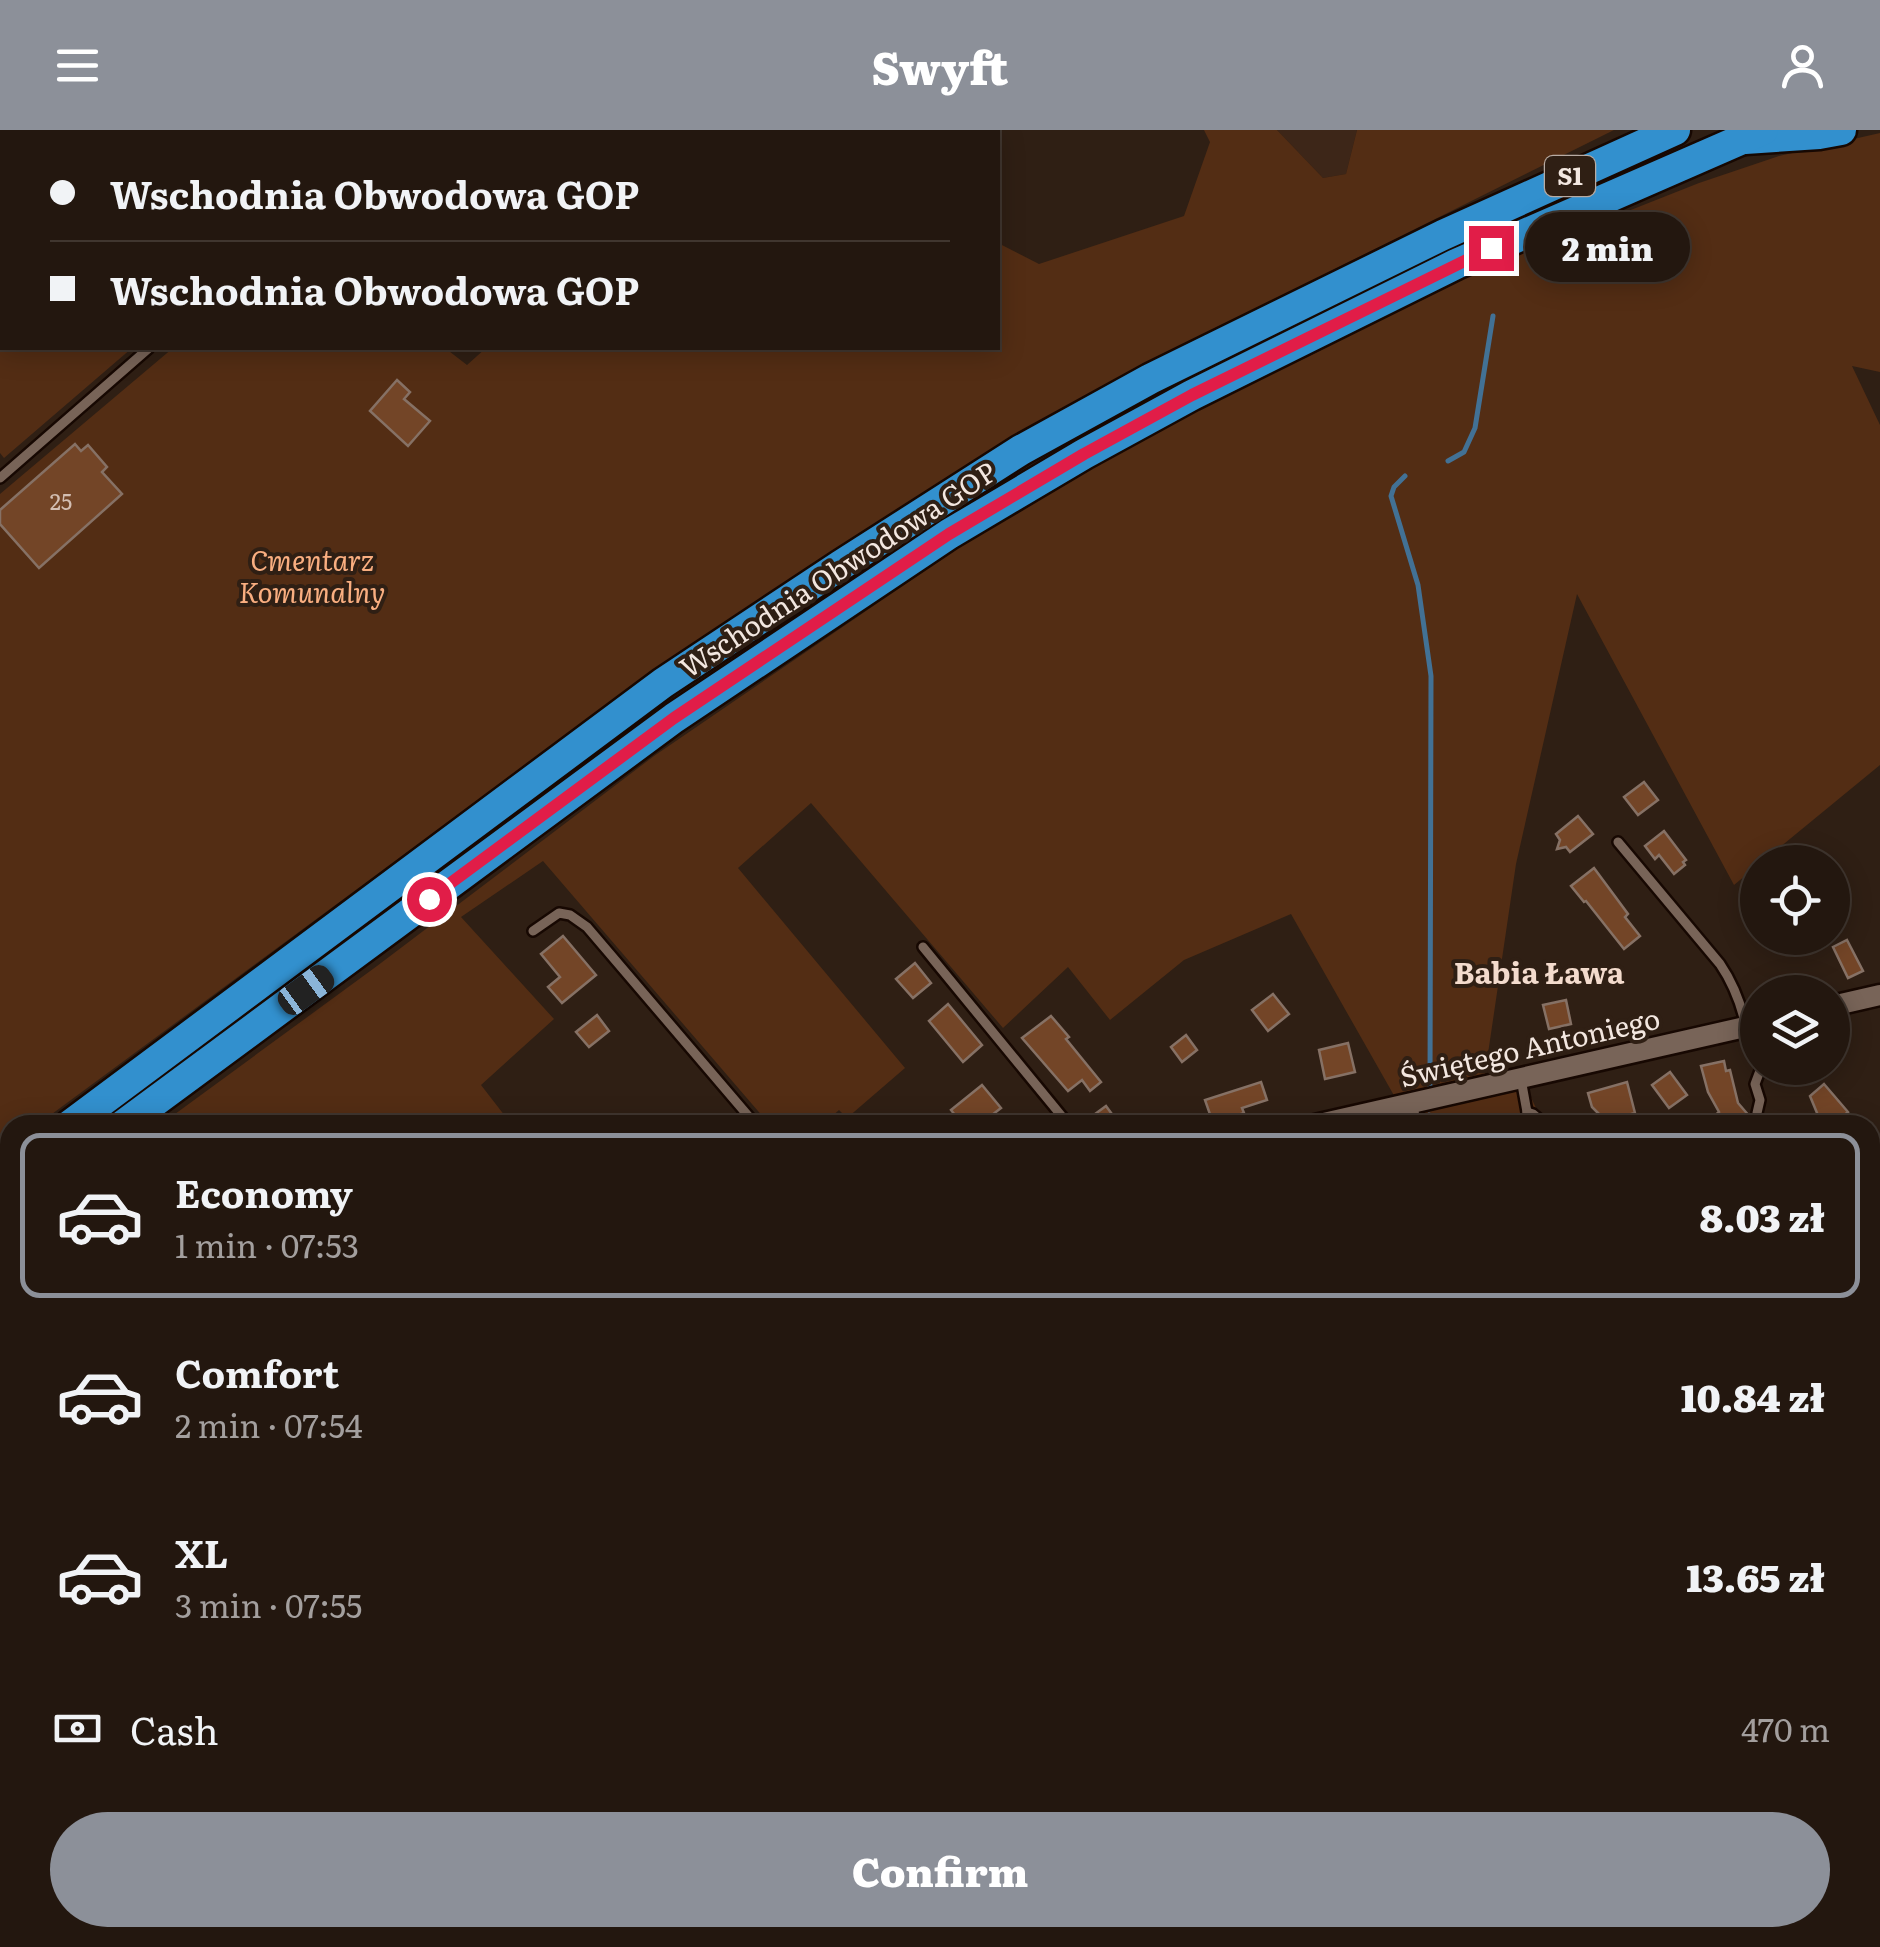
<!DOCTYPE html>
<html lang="en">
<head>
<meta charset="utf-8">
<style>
	body { margin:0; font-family:Literata,serif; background:#2b2018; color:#f1f3f6; height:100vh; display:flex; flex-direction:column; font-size:38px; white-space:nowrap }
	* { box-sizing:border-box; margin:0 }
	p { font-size:32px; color:#a39f9e }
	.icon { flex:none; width:55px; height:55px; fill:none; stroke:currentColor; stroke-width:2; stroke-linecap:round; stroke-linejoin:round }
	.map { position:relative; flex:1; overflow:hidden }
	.sheet { position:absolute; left:0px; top:985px; width:1880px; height:832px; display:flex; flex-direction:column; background:#23170f; border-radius:30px 30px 0 0; box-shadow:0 5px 25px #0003,0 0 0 2px #40362f }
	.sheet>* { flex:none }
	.top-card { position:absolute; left:0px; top:0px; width:1000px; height:220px; box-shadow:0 5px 25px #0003,0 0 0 2px #40362f; display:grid; align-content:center; height:220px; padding:0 50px; background:#23170f }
	.fabs { position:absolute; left:1740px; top:715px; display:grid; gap:20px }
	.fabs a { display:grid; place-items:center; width:110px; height:110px; border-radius:50%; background:#23170f; box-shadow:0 5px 25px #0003,0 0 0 2px #40362f; font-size:50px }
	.end { position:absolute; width:45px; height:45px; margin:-22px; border:12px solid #e11d48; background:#fff; box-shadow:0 0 0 5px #fff }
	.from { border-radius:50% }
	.bubble { position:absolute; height:70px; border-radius:35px; background:#23170f; box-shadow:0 5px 25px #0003,0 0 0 2px #40362f; font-size:32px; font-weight:800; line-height:70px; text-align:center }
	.car { position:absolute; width:30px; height:60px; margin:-30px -15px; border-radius:12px; box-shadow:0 0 8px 2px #0007; background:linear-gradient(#222 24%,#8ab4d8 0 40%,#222 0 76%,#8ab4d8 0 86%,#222 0) }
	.top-card b { display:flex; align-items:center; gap:35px; height:95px; font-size:38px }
	.top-card b+b { border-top:2px solid #40362f }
	.top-card i { width:25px; height:25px; background:#f1f3f6 }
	ul { padding:18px 0 0; list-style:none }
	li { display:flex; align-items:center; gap:30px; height:165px; margin:0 20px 15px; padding:0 30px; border:5px solid transparent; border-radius:20px }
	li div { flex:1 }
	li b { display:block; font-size:38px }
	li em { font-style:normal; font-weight:800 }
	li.current { border-color:#8c9099 }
	li>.icon { width:90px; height:90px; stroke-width:1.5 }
	.pay { display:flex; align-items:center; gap:25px; height:110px; padding:0 50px; font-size:38px }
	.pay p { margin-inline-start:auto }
	.button { display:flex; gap:20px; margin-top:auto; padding:20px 50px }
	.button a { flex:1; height:115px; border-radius:60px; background:#8c9099; color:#fff; font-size:40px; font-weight:800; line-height:115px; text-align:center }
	header { display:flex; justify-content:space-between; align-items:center; height:130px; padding:0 50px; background:#8c9099; color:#fff; font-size:45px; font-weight:800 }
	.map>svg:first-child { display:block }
	.built { fill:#3d2618 }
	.green { fill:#532d14 }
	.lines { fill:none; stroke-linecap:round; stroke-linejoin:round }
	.stream { stroke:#427195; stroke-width:5 }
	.building { fill:#734527; stroke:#867165; stroke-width:2.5 }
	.service-casing { stroke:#170802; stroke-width:14 }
	.minor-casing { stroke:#170802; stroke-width:22 }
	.tertiary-casing { stroke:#170802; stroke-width:25 }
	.motorway-casing { stroke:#170802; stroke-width:35 }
	.path { stroke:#7b6c63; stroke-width:4; stroke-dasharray:2.5 8; stroke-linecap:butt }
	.service { stroke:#786458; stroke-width:9 }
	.minor { stroke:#786458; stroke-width:18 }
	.tertiary { stroke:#786458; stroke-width:20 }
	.motorway { stroke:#3290ce; stroke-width:30 }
	.route { stroke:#e11d48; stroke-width:12 }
	.labels { text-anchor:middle; stroke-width:8; stroke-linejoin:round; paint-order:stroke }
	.number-label { font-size:22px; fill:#d3beb2 }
	.shield { fill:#2f1f14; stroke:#b8aba3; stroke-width:2.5 }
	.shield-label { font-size:25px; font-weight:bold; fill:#f3e7e0 }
	.park-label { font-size:28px; font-style:italic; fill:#f9ae80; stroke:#2f1f14 }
	.street-label { font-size:28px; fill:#f3e7e0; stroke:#2f1f14 }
	.neighbourhood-label { font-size:30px; font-weight:bold; fill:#f3dbcd; stroke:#2f1f14 }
</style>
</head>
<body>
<header><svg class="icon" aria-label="menu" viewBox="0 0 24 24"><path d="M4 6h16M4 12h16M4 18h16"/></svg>Swyft<svg class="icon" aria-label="person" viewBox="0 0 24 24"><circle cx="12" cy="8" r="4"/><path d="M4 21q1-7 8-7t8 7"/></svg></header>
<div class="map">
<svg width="1880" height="1817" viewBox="0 0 1880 1817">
	<rect width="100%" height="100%" fill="#2f1f14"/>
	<g class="built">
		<polygon points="272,0 665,0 662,2 275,2"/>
		<polygon points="1277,0 1357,0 1346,44 1323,48"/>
		<polygon points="1880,1094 1880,1309 1870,1278 1870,1098"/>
	</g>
	<g class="green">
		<polygon points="0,0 240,0 243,2 2,2 2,218 132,218 4,328 0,323"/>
		<polygon points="1204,0 1277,0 1323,48 1346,44 1357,0 1614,0 1343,135 1071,277 915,369 690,517 573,600 37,995 10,995 10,1015 0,1023 0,364 173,218 445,218 467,235 486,218 998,218 998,113 1039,134 1184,86 1210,12"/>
		<polygon points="1880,3 1880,242 1852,236 1880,295 1880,635 1762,732 1758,732 1757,736 1734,755 1577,464 1516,734 1485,944 1396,969 1291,784 1184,830 1110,890 1068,837 1003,898 811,673 738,738 905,938 847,988 839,980 822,995 770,995 543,731 461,787 554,889 481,955 512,995 160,995 377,836 654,626 999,390 1166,294 1309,226 1469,144 1699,53 1779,26"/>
		<polygon points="1527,959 1536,978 1532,995 1407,995 1407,986"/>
		<polygon points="10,1105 10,1718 0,1725 0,1113"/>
		<polygon points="1880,1448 1880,1817 0,1817 0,1786 10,1779 10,1808 1870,1808 1870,1450"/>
	</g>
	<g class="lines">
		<g class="stream">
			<polyline points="1448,331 1464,322 1475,298 1493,186"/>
			<polyline points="1405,346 1394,357 1391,366 1418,455 1431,546 1430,959"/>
			<polyline points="1429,995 1429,985"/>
			<polyline points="1516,1808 1517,1817"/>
			<polyline points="1288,1817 1291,1808"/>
			<polyline points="1827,1817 1827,1808"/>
		</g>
	</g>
	<g class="building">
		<polygon points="397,250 410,262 404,269 430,291 408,316 370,281"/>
		<polygon points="75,314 81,321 88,315 107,337 102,342 122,364 39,438 0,394 0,380"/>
		<polygon points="1644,652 1658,670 1638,685 1624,667"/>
		<polygon points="1578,686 1593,704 1570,722 1566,717 1557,719 1560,710 1556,704"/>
		<polygon points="1664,701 1686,730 1683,732 1685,735 1674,744 1659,725 1655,729 1645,716"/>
		<polygon points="1594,738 1628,784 1625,787 1640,806 1624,819 1586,771 1584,772 1571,756"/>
		<polygon points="563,806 596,845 562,873 548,857 560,847 541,824"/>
		<polygon points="1847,810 1863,841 1848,848 1833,817"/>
		<polygon points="915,833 931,853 913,868 896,849"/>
		<polygon points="1273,864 1289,884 1268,901 1252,880"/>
		<polygon points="1566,870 1571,894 1549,899 1543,875"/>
		<polygon points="948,874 982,915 963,932 929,891"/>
		<polygon points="597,885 609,901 589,917 576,902"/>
		<polygon points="1051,886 1069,907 1066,909 1101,952 1090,961 1082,950 1068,961 1022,908"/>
		<polygon points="1186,905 1197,920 1182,932 1171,917"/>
		<polygon points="1348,913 1355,942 1325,949 1319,920"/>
		<polygon points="1724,931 1726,941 1730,940 1738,973 1757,995 1703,995 1719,982 1708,962 1701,936"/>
		<polygon points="1670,942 1687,965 1669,978 1652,955"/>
		<polygon points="1261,952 1267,970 1242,978 1244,983 1213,993 1205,970"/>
		<polygon points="1627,952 1635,983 1606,991 1592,977 1588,963"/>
		<polygon points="1824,954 1848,982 1832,995 1822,995 1810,966"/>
		<polygon points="982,955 1001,978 979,995 963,995 951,980"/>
		<polygon points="1106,976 1120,995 1080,995"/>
	</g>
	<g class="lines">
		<defs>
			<g id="service">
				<polyline points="253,0 256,2"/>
				<polyline points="0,348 149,218"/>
				<path d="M 1618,712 L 1720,834 C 1733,853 1741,874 1746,896"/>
				<polyline points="533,801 559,783 570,785 587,797 756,995"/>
				<polyline points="923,817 1069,995"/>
				<polyline points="1521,949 1527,982 1526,995"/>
				<polyline points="1413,973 1416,995"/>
				<polyline points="1527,982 1533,984 1546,995"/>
				<polyline points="1757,983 1760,970 1755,954 1761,938"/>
			</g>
			<g id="minor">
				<polyline points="676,2 678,0"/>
				<polyline points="1870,1115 1880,1111"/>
				<polyline points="1870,1200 1880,1230"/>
			</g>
			<g id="tertiary">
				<polyline points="1832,876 1880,865"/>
				<polyline points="1315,995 1758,894"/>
				<polyline points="0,1737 10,1730"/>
			</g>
			<g id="motorway">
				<polyline points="1745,9 1819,4 1841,0"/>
				<polyline points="70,995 663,553 841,435 1021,320 1150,249 1443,105 1675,0"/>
				<polyline points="123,995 674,588 949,404 1084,324 1192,265 1456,134 1763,0"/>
				<polyline points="0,1046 10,1039"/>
				<polyline points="0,1086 10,1079"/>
			</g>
		</defs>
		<use href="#service" class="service-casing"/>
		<use href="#minor" class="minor-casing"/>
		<use href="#tertiary" class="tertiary-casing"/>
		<use href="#motorway" class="motorway-casing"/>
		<g class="path">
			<polyline points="1870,1164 1877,1185"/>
			<polyline points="0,1370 10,1368"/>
			<polyline points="0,1658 10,1651"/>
			<polyline points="984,1808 992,1817"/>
			<polyline points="1643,1808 1648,1817"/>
			<polyline points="1388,1817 1391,1808"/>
		</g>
		<use href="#service" class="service"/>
		<use href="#minor" class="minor"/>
		<use href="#tertiary" class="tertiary"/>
		<use href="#motorway" class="motorway"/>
	</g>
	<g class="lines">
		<polyline class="route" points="429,769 674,588 949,404 1084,324 1192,265 1491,118"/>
	</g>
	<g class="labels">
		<g class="number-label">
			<text x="61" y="380">25</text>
		</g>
		<rect class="shield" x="1545" y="26" width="50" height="40" rx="8"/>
		<g class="shield-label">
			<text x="1570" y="55">S1</text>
		</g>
		<g class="park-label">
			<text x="312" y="441">Cmentarz<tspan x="312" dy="32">Komunalny</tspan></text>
		</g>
		<g class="street-label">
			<text transform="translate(838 440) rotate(-33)" y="10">Wschodnia Obwodowa GOP</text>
			<text transform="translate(1530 918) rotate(-13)" y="10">Świętego Antoniego</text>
		</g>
		<g class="neighbourhood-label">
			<text x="1539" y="854">Babia Ława</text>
		</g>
	</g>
</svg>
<div class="fabs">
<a><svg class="icon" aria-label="locate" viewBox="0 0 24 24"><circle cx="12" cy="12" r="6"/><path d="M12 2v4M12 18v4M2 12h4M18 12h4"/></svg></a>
<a><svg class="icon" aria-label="layers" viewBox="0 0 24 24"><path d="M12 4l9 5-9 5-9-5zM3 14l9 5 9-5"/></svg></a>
</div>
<i class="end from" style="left:429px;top:769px"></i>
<i class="end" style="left:1491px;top:118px"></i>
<div class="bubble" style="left:1525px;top:82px;width:165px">2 min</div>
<i class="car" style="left:306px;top:860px;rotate:54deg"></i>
<div class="top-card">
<b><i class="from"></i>Wschodnia Obwodowa GOP</b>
<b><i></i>Wschodnia Obwodowa GOP</b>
</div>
<section class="sheet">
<ul>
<li class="current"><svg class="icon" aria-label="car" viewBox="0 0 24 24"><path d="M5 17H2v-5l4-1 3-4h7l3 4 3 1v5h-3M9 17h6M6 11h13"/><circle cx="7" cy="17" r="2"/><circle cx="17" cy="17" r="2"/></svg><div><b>Economy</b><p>1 min · 07:53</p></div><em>8.03 zł</em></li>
<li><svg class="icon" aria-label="car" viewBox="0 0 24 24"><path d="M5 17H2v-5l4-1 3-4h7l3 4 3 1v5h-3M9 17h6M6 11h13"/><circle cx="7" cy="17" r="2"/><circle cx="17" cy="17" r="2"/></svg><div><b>Comfort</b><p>2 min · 07:54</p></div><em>10.84 zł</em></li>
<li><svg class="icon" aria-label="car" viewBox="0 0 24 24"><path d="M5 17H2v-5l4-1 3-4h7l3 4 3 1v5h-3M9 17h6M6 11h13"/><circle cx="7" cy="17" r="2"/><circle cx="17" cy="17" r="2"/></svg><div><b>XL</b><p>3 min · 07:55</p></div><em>13.65 zł</em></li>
</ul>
<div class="pay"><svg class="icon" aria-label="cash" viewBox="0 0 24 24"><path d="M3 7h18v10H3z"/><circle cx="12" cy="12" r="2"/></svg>Cash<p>470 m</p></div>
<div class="button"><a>Confirm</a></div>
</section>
</div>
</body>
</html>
